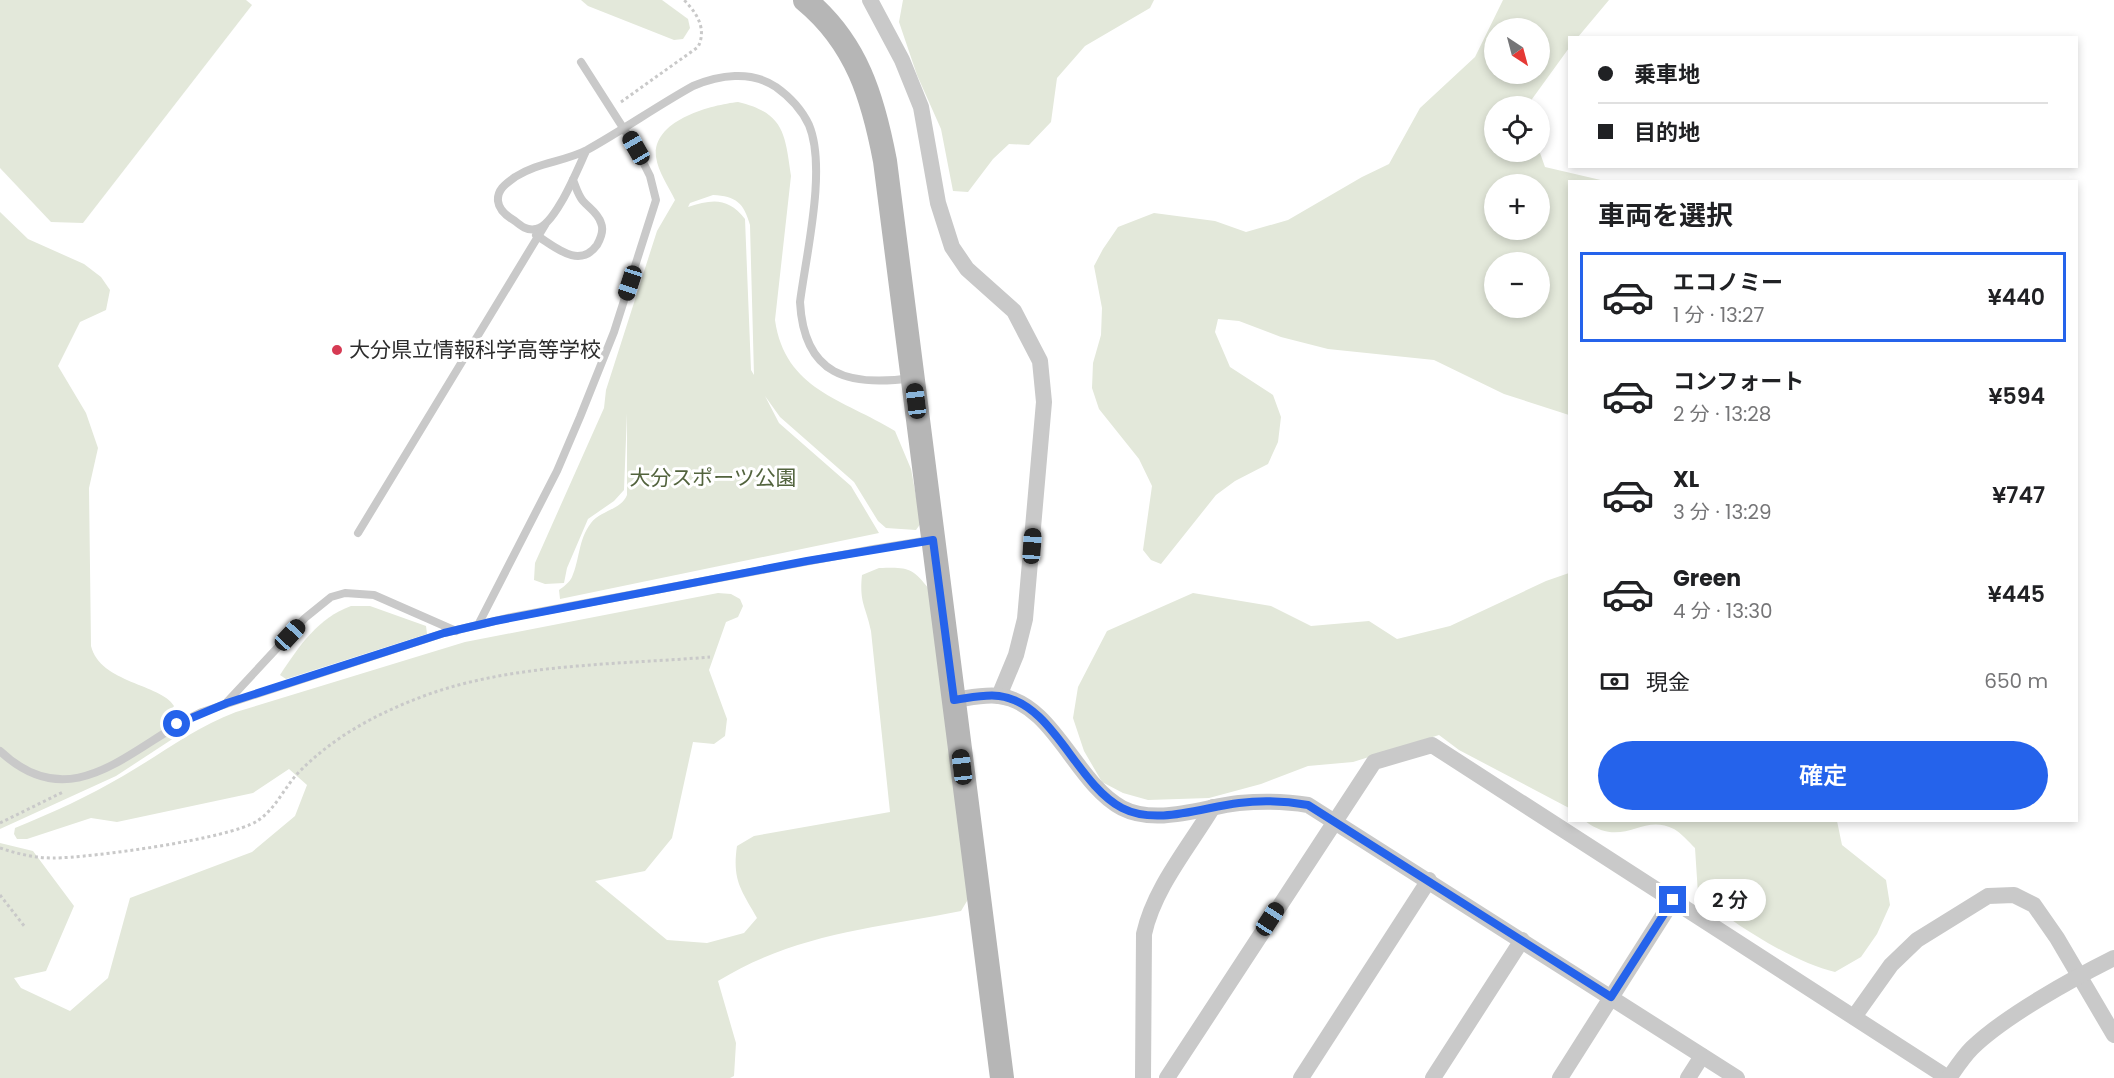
<!DOCTYPE html>
<html lang="ja">
<head>
<meta charset="utf-8">
<style>
	body { margin:0; font-family:Poppins,"Noto Sans JP",sans-serif; background:#f2f2f2; color:#202124; height:100vh; display:flex; flex-direction:column; font-size:22px; white-space:nowrap }
	* { box-sizing:border-box; margin:0 }
	p { font-size:20px; color:#757577 }
	.icon { flex:none; width:33px; height:33px; fill:none; stroke:currentColor; stroke-width:2; stroke-linecap:round; stroke-linejoin:round }
	.map { position:relative; flex:1; overflow:hidden }
	.sheet { position:absolute; left:1568px; top:180px; width:510px; height:642px; display:flex; flex-direction:column; background:#fff; border-radius:0px; box-shadow:0 3px 9px #0003 }
	.sheet>* { flex:none }
	.guide { position:absolute; left:1568px; top:36px; width:510px; height:132px; border-radius:0px; box-shadow:0 3px 9px #0003; display:grid; align-content:center; height:132px; padding:0 30px; background:#fff }
	.needle { width:39px; rotate:144deg }
	.buttons { position:absolute; left:1484px; top:18px; display:grid; gap:12px }
	.buttons a { display:grid; place-items:center; width:66px; height:66px; border-radius:50%; background:#fff; box-shadow:0 3px 9px #0003; font-size:30px }
	.end { position:absolute; width:27px; height:27px; margin:-14px; border:8px solid #2563eb; background:#fff; box-shadow:0 0 0 3px #fff }
	.from { border-radius:50% }
	.bubble { position:absolute; height:42px; border-radius:21px; background:#fff; box-shadow:0 3px 9px #0003; font-size:20px; font-weight:600; line-height:42px; text-align:center }
	.car { position:absolute; width:18px; height:36px; margin:-18px -9px; border-radius:8px; box-shadow:0 0 4px 2px #0007; background:linear-gradient(#222 24%,#8ab4d8 0 40%,#222 0 76%,#8ab4d8 0 86%,#222 0) }
	.guide b { display:flex; align-items:center; gap:21px; height:57px; font-size:22px }
	.guide b+b { border-top:2px solid #e0e0e0 }
	.guide i { width:15px; height:15px; background:#202124 }
	ul { padding:0; list-style:none }
	li { display:flex; align-items:center; gap:18px; height:90px; margin:0 12px 9px; padding:0 18px; border:3px solid transparent; border-radius:0px }
	li div { flex:1 }
	li b { display:block; font-size:22px }
	li em { font-style:normal; font-weight:600 }
	li.on { border-color:#2563eb }
	li>.icon { width:54px; height:54px; stroke-width:1.5 }
	h2 { padding:0 30px; font-size:27px; line-height:72px }
	.pay { display:flex; align-items:center; gap:15px; height:66px; padding:0 30px; font-size:22px }
	.pay p { margin-inline-start:auto }
	.button { display:flex; gap:12px; margin-top:auto; padding:12px 30px }
	.button a { flex:1; height:69px; border-radius:36px; background:#2563eb; color:#fff; font-size:24px; font-weight:600; line-height:69px; text-align:center }
	.map>svg:first-child { display:block }
	.green { fill:#e3e8da; fill-rule:evenodd }
	.lines { fill:none; stroke-linecap:round; stroke-linejoin:round }
	.path { stroke:#c9c9c9; stroke-width:3; stroke-dasharray:3 3; stroke-linecap:butt }
	.lane { stroke:#c9c9c9; stroke-width:8 }
	.street { stroke:#c9c9c9; stroke-width:16 }
	.secondary { stroke:#b6b6b6; stroke-width:24 }
	.route { stroke:#2563eb; stroke-width:8 }
	.poi-dot { fill:#d63a53; stroke:#fff; stroke-width:2 }
	.labels { text-anchor:middle; stroke-width:6; stroke-linejoin:round; paint-order:stroke }
	.poi-label { font-size:21px; fill:#2c2c2c; stroke:#fff; text-anchor:start }
	.park-label { font-size:21px; fill:#52633d; stroke:#fff }
</style>
</head>
<body>
<div class="map">
<svg width="2114" height="1078" viewBox="0 0 2114 1078">
	<rect width="100%" height="100%" fill="#fff"/>
	<g class="green">
		<polygon points="0,0 246,0 252,5 83,223 51,222 0,168"/>
		<polygon points="581,0 662,0 688,19 690,28 683,39 674,40 588,6"/>
		<polygon points="903,0 1154,0 1150,8 1085,46 1057,78 1051,122 1029,145 1009,144 993,159 968,192 953,191 941,129 917,75 899,22"/>
		<path d="M 1503,0 L 1609,0 L 1578,37 L 1569,38 L 1569,48 L 1527,106 L 1494,106 L 1494,152 L 1539,150 L 1545,167 L 1605,181 L 1569,182 L 1569,415 L 1504,394 L 1434,360 L 1328,349 L 1281,337 L 1239,321 L 1218,319 L 1215,332 L 1230,367 L 1273,395 L 1281,417 L 1278,442 L 1268,464 L 1235,481 L 1216,495 L 1161,564 L 1151,560 L 1143,550 L 1152,486 L 1139,459 L 1099,409 L 1092,388 L 1093,363 L 1101,335 L 1102,308 L 1094,266 L 1103,249 L 1118,227 L 1154,213 L 1215,221 L 1246,232 L 1288,220 L 1362,177 L 1389,164 L 1420,108 L 1475,57 ZM 1494,28 L 1539,28 L 1539,74 L 1494,74 ZM 1494,184 L 1539,184 L 1539,230 L 1494,230 ZM 1494,262 L 1539,262 L 1539,308 L 1494,308 Z"/>
		<path d="M 738,102 C 784,113 785,133 791,176 L 775,320 C 785,390 843,399 895,431 L 911,469 L 921,523 L 916,530 L 886,528 L 878,521 L 854,482 L 780,417 L 765,396 L 779,423 L 851,486 L 879,533 L 560,599 L 559,590 C 563,587 570,582 572,577 C 580,559 578,540 591,523 C 601,510 621,510 627,495 L 627,413 L 624,490 L 614,501 L 588,519 L 567,568 L 564,583 L 545,584 L 534,580 L 535,563 L 604,408 L 606,390 L 657,231 L 675,200 C 669,187 658,172 656,157 C 652,120 711,105 738,102 ZM 713,195 C 736,196 744,203 750,225 L 754,375 L 751,370 L 745,219 C 728,197 712,199 688,207 L 690,203 Z"/>
		<path d="M 0,212 L 28,239 L 84,264 L 101,277 L 110,290 L 106,310 L 80,322 L 58,366 L 86,413 L 98,448 L 89,488 L 91,646 C 100,683 161,684 174,706 L 171,711 L 183,712 L 166,726 L 177,736 L 116,776 L 0,829 Z"/>
		<path d="M 879,568 C 907,567 912,567 929,589 L 970,896 L 961,911 C 875,928 794,934 718,981 L 736,1043 L 734,1076 L 730,1078 L 0,1078 L 0,843 L 33,851 L 74,906 L 46,971 L 14,978 L 21,988 L 70,1011 L 108,978 L 130,898 L 252,852 L 295,816 L 307,785 L 289,769 L 253,793 L 117,822 L 91,818 L 27,839 L 17,839 L 14,834 L 15,828 C 52,813 89,796 123,776 C 161,754 194,728 236,712 L 465,642 L 718,593 L 731,594 L 740,599 L 743,606 L 738,617 L 726,622 L 709,670 L 727,719 L 725,736 L 714,744 L 693,742 L 672,838 L 645,871 L 595,881 L 667,940 L 707,943 L 744,933 L 757,918 C 741,890 732,880 737,846 L 754,836 L 890,812 L 871,631 C 866,606 859,603 862,575 Z"/>
		<polygon points="1569,573 1569,808 1459,750 1439,735 1353,762 1308,766 1261,784 1209,798 1148,800 1123,793 1102,782 1084,751 1073,718 1078,687 1107,631 1193,593 1271,606 1311,626 1369,621 1397,639 1450,626 1546,581"/>
		<path d="M 351,606 L 370,606 L 426,626 L 427,634 L 286,679 L 280,675 C 299,646 318,618 351,606 Z"/>
		<path d="M 1585,821 L 1837,821 L 1842,845 L 1886,880 L 1890,905 L 1877,934 L 1861,957 L 1835,972 C 1794,963 1730,922 1698,894 L 1695,848 C 1689,842 1681,833 1674,829 C 1641,812 1624,850 1585,821 Z"/>
	</g>
	<g class="lines">
		<g class="path">
			<path d="M 621,102 L 698,47 C 707,29 697,13 684,0"/>
			<polyline points="0,823 63,792"/>
			<path d="M 0,848 C 18,854 35,858 53,858 C 89,858 230,839 257,821 C 275,810 284,788 298,773 C 331,739 372,716 416,699 C 506,663 615,665 710,657"/>
			<polyline points="0,895 25,927"/>
		</g>
		<g class="lane">
			<path d="M 586,151 C 578,168 555,226 536,229 C 527,231 521,226 515,221 C 508,217 499,210 498,201 C 497,189 507,183 515,177 C 538,162 564,162 587,150 C 623,130 657,106 693,86 C 719,75 751,70 776,87 C 790,97 802,110 809,125 C 827,168 806,255 800,302 C 804,376 849,387 912,378"/>
			<path d="M 536,235 C 554,246 579,270 597,245 C 601,238 604,230 601,223 C 598,213 589,208 583,201 C 578,195 576,187 573,180"/>
			<polyline points="358,533 545,225"/>
			<polyline points="478,625 557,471 580,417 614,332 656,200 650,176 636,148 581,62"/>
			<polyline points="227,702 305,618 331,597 345,593 374,595 456,631"/>
			<path d="M 0,751 C 74,821 134,743 202,712 L 444,633 L 512,617 L 874,549 L 930,540"/>
		</g>
		<g class="street">
			<polyline points="870,0 902,60 921,107 938,203 952,247 967,269 1014,311 1040,361 1044,402 1025,619 1016,655 999,696"/>
			<path d="M 954,700 C 969,698 984,694 999,696 C 1054,703 1075,783 1122,808 C 1157,826 1203,807 1239,803 C 1262,801 1285,801 1308,805 L 1737,1078"/>
			<polyline points="1854,1017 1891,965 1917,940 1988,896 2014,895 2034,905 2057,938 2114,1035"/>
			<path d="M 1143,1078 L 1144,934 C 1154,888 1189,847 1213,807"/>
			<polyline points="1167,1078 1374,762 1432,745 1948,1078"/>
			<polyline points="1301,1078 1429,880"/>
			<polyline points="1433,1078 1522,940"/>
			<polyline points="1560,1078 1673,900"/>
			<polyline points="1688,1078 1702,1056"/>
			<path d="M 1949,1078 C 1956,1068 1963,1057 1972,1048 C 2005,1016 2072,979 2114,958"/>
		</g>
		<path class="secondary" d="M 805,0 C 857,43 873,98 885,161 L 1002,1078"/>
	</g>
	<g class="lines">
		<path class="route" d="M 177,724 L 227,703 L 444,633 L 495,621 L 807,561 L 933,540 L 954,700 C 969,698 985,694 999,696 C 1054,703 1075,783 1122,808 C 1157,826 1203,807 1239,803 C 1262,800 1285,801 1308,805 L 1611,997 L 1673,900"/>
	</g>
	<circle class="poi-dot" cx="337" cy="350" r="6"/>
	<g class="labels">
		<g class="poi-label">
			<text x="349" y="357">大分県立情報科学高等学校</text>
		</g>
		<g class="park-label">
			<text x="713" y="485">大分スポーツ公園</text>
		</g>
	</g>
</svg>
<div class="buttons">
<a><svg class="needle" viewBox="-14 -14 28 28"><path d="M0-13l5 13h-10z" fill="#e53935"/><path d="M0 13l5-13h-10z" fill="#757577"/></svg></a>
<a><svg class="icon" aria-label="locate" viewBox="0 0 24 24"><circle cx="12" cy="12" r="6"/><path d="M12 2v4M12 18v4M2 12h4M18 12h4"/></svg></a>
<a>+</a>
<a>−</a>
</div>
<i class="end from" style="left:177px;top:724px"></i>
<i class="end" style="left:1673px;top:900px"></i>
<div class="bubble" style="left:1694px;top:879px;width:72px">2 分</div>
<i class="car" style="left:636px;top:148px;rotate:330deg"></i>
<i class="car" style="left:630px;top:283px;rotate:198deg"></i>
<i class="car" style="left:916px;top:401px;rotate:353deg"></i>
<i class="car" style="left:1032px;top:546px;rotate:4deg"></i>
<i class="car" style="left:290px;top:635px;rotate:43deg"></i>
<i class="car" style="left:962px;top:767px;rotate:353deg"></i>
<i class="car" style="left:1270px;top:919px;rotate:33deg"></i>
<div class="guide">
<b><i class="from"></i>乗車地</b>
<b><i></i>目的地</b>
</div>
<section class="sheet">
<h2>車両を選択</h2>
<ul>
<li class="on"><svg class="icon" aria-label="car" viewBox="0 0 24 24"><path d="M5 17H2v-5l4-1 3-4h7l3 4 3 1v5h-3M9 17h6M6 11h13"/><circle cx="7" cy="17" r="2"/><circle cx="17" cy="17" r="2"/></svg><div><b>エコノミー</b><p>1 分 · 13:27</p></div><em>¥440</em></li>
<li><svg class="icon" aria-label="car" viewBox="0 0 24 24"><path d="M5 17H2v-5l4-1 3-4h7l3 4 3 1v5h-3M9 17h6M6 11h13"/><circle cx="7" cy="17" r="2"/><circle cx="17" cy="17" r="2"/></svg><div><b>コンフォート</b><p>2 分 · 13:28</p></div><em>¥594</em></li>
<li><svg class="icon" aria-label="car" viewBox="0 0 24 24"><path d="M5 17H2v-5l4-1 3-4h7l3 4 3 1v5h-3M9 17h6M6 11h13"/><circle cx="7" cy="17" r="2"/><circle cx="17" cy="17" r="2"/></svg><div><b>XL</b><p>3 分 · 13:29</p></div><em>¥747</em></li>
<li><svg class="icon" aria-label="car" viewBox="0 0 24 24"><path d="M5 17H2v-5l4-1 3-4h7l3 4 3 1v5h-3M9 17h6M6 11h13"/><circle cx="7" cy="17" r="2"/><circle cx="17" cy="17" r="2"/></svg><div><b>Green</b><p>4 分 · 13:30</p></div><em>¥445</em></li>
</ul>
<div class="pay"><svg class="icon" aria-label="cash" viewBox="0 0 24 24"><path d="M3 7h18v10H3z"/><circle cx="12" cy="12" r="2"/></svg>現金<p>650 m</p></div>
<div class="button"><a>確定</a></div>
</section>
</div>
</body>
</html>
